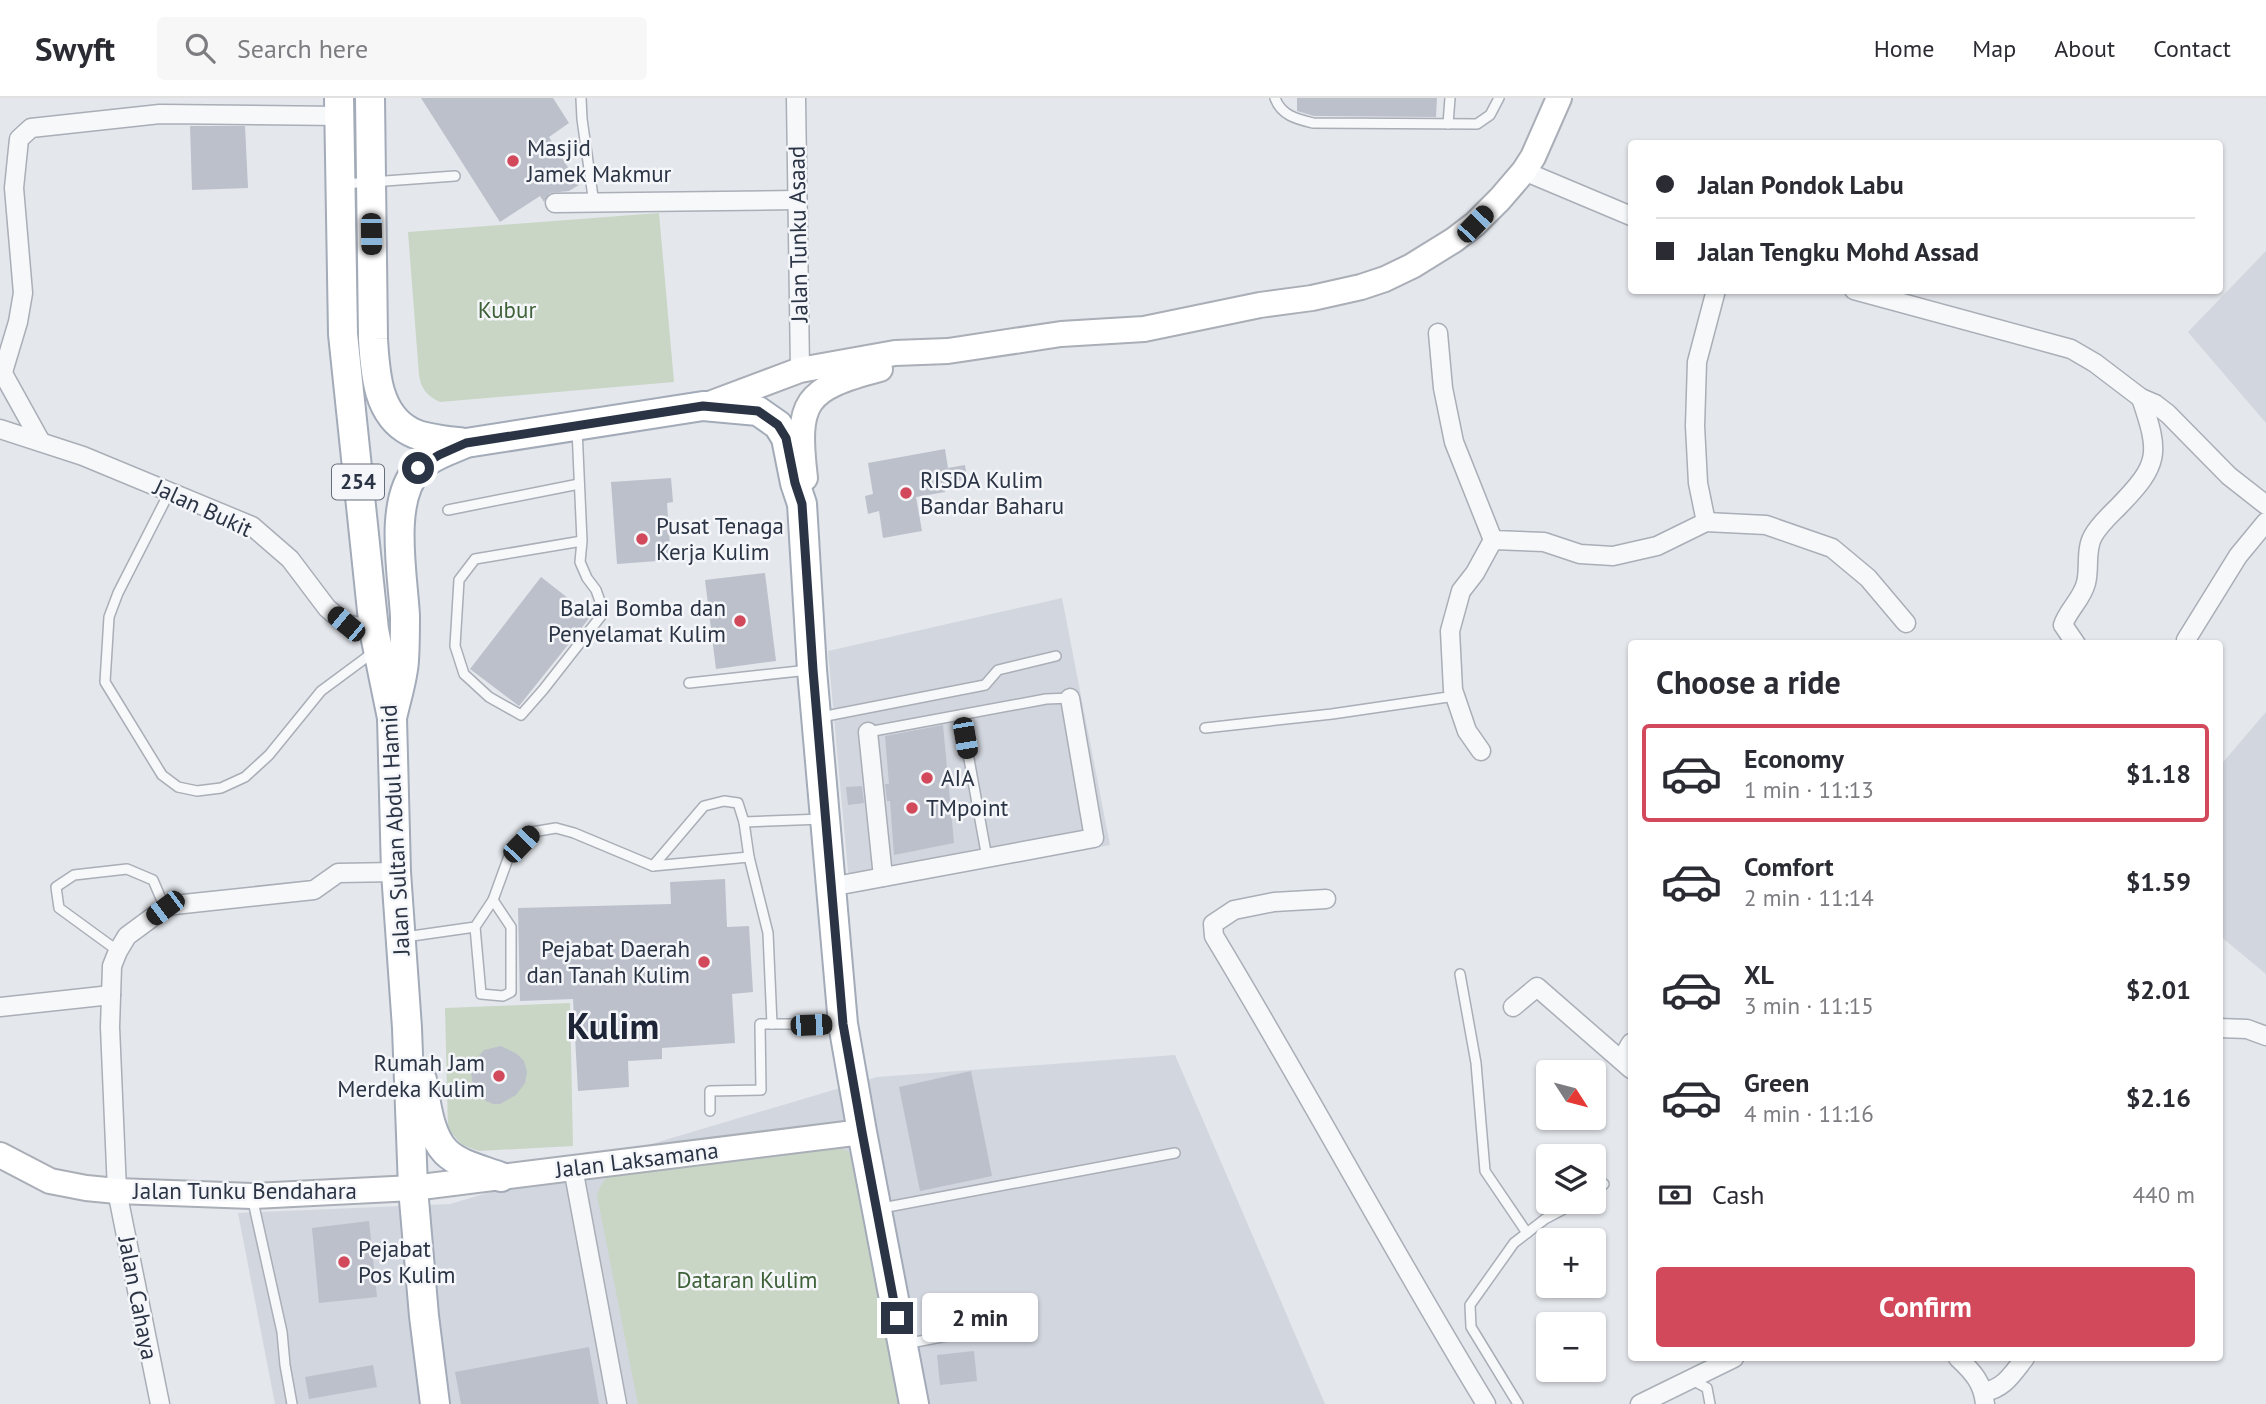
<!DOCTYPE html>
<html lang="en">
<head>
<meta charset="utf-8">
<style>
	body { margin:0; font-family:"PT Sans",sans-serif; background:#f7f7f7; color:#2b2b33; height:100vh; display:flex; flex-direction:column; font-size:26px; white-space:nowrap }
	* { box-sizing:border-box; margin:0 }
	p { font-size:23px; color:#7c7c81 }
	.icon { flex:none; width:38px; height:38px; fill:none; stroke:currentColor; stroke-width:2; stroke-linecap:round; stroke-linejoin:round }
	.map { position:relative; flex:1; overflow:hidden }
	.side { position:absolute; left:1628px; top:542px; width:595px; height:721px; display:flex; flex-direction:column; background:#fff; border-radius:7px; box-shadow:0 2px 5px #0004 }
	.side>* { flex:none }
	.top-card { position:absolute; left:1628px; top:42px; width:595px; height:154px; border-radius:7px; box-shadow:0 2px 5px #0004; display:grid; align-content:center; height:154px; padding:0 28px; background:#fff }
	.needle { width:46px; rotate:126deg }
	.buttons { position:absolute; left:1536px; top:962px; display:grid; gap:14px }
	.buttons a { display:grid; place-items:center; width:70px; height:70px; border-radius:7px; background:#fff; box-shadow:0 2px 5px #0004; font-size:35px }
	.end { position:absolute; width:32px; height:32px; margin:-16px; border:9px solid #2b3445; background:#fff; box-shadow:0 0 0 4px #fff }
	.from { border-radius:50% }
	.bubble { position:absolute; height:49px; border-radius:7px; background:#fff; box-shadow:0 2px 5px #0004; font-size:23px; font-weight:600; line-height:49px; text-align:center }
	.car { position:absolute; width:21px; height:42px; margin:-21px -10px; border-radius:9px; box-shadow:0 0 5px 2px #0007; background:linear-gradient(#222 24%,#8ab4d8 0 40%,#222 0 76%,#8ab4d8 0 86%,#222 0) }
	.top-card b { display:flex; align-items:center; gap:24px; height:66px; font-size:26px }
	.top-card b+b { border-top:2px solid #e1e1e2 }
	.top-card i { width:18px; height:18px; background:#2b2b33 }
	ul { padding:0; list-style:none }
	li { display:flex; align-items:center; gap:21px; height:98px; margin:0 14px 10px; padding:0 14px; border:4px solid transparent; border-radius:7px }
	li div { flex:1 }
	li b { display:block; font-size:26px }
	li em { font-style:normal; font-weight:600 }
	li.on { border-color:#d1495b }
	li>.icon { width:63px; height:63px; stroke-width:1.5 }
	h2 { padding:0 28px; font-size:32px; line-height:84px }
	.pay { display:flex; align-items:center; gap:18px; height:77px; padding:0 28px; font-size:26px }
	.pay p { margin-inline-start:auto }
	.button { display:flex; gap:14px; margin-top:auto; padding:14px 28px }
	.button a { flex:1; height:80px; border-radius:7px; background:#d1495b; color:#fff; font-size:28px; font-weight:600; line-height:80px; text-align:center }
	header { display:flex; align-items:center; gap:42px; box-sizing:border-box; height:98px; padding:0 35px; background:#fff; border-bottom:2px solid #e1e1e2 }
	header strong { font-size:33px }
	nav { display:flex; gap:38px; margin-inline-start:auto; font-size:24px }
	.search { width:490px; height:63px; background:#f7f7f7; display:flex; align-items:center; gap:18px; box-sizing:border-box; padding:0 24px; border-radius:7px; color:#7c7c81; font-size:26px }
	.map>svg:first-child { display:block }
	.built { fill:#d2d6de }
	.green { fill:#c9d6c5 }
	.building { fill:#bbc0ca }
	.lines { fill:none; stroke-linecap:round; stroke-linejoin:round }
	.lane-casing { stroke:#a9aeb7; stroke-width:12 }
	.street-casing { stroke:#a9aeb7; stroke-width:21 }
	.secondary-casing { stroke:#a9aeb7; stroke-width:28 }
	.primary-casing { stroke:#a3abb8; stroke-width:32 }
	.lane { stroke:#f7f8fa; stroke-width:9 }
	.street { stroke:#f7f8fa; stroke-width:18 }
	.secondary { stroke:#fff; stroke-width:24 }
	.primary { stroke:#fff; stroke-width:28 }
	.route { stroke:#2b3445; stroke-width:9 }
	.poi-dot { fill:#d1495b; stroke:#f4f6f9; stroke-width:2.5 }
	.labels { text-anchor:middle; stroke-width:5; stroke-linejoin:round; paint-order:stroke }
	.shield { fill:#f4f6f9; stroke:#676e7b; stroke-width:2 }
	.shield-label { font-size:21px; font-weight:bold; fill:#2b3445 }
	.poi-label { font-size:23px; fill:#2b3445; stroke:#f4f6f9; text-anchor:start }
	.street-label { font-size:23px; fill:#2b3445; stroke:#f4f6f9 }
	.park-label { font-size:23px; fill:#3f6138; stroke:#f4f6f9 }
	.town-label { font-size:37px; font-weight:bold; fill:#1d2536; stroke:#f4f6f9 }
</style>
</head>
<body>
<header>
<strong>Swyft</strong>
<div class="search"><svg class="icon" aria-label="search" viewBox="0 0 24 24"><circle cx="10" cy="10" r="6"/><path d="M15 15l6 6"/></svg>Search here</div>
<nav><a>Home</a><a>Map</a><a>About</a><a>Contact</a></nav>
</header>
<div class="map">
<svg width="2266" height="1306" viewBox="0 0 2266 1306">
	<rect width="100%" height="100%" fill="#e4e7ec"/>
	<g class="built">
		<polygon points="2266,153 2266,325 2188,234"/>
		<polygon points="1062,500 1110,747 850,796 828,553"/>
		<polygon points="2266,614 2266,876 2219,837 2219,669"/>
		<polygon points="1175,957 1325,1306 275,1306 238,1115 450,1106 877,979"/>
	</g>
	<g class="green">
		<path d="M 659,115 L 674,284 L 440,304 C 427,298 421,291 419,277 L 408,134 Z"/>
		<polygon points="570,905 573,1048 479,1053 462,1047 448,1031 445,910"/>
		<path d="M 832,1048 L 848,1053 L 858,1065 L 907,1306 L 638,1306 L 597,1097 C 601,1084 606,1079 617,1072 Z"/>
	</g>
	<g class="building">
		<polygon points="421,0 553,0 569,25 549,39 579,87 569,93 550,95 544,104 540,98 500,124"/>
		<polygon points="1297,0 1437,0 1436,19 1314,18 1297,13"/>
		<polygon points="190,28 245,28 248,90 192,92"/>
		<polygon points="945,351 948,370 965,367 967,381 944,386 945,394 916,399 922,433 883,440 879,413 868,416 865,398 873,396 868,365"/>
		<polygon points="671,380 673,404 667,405 671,462 617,466 611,384"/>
		<polygon points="765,475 776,563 716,571 705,482"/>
		<polygon points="541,479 591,518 519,608 470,571"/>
		<polygon points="943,627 954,745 894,757 890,703 887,703 885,686 889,686 885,638"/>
		<polygon points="862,688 864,705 848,707 846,689"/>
		<polygon points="725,781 727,829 749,828 753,894 732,896 735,945 662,950 662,961 628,963 629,989 578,993 573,901 520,903 518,810 671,806 670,784"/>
		<polygon points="501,948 517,956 524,963 527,974 525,985 516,997 500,1006 493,1006 486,1003 477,995 473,988 471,974 473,965 484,952"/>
		<polygon points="971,973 992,1078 920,1093 899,989"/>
		<polygon points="369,1123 377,1199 319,1205 312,1130"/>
		<polygon points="589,1249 599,1306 461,1306 455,1274"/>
		<polygon points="974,1253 977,1283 940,1287 937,1257"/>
		<polygon points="373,1267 377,1289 309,1301 305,1279"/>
	</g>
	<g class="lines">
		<defs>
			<g id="lane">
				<polyline points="581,0 582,21 594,106"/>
				<path d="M 1275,0 C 1281,17 1296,21 1313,25 L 1477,26 L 1490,17 L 1499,0"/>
				<polyline points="1448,26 1450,0"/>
				<polyline points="343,86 455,78"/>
				<polyline points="577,331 582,443 580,464 587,480 596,492 601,506 601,518 543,592 521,617 489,599 464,576 455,548 459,482 475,461 582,443"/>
				<polyline points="170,393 118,495 109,519 105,584 162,677 178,689 197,693 221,690 245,679 269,657 321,593 375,553"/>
				<polyline points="448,412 579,386"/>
				<polyline points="689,585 809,572"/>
				<polyline points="961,617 987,760"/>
				<polyline points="821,619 985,587 998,572 1056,558"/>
				<polyline points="1205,630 1332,616 1455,598"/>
				<polyline points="868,634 1046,601 1070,600"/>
				<polyline points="744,724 823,721"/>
				<polyline points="653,768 704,708 724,703 738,705 744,724 749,759 768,835 772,926 760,926 761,992 710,993 710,1013"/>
				<polyline points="475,829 481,896 503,898 511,894 511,829 493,802"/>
				<polyline points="405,839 475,829 493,802 509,758 532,734 556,730 574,735 653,768 749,759"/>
				<polyline points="118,853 59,810 56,789 74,777 127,771 153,782 165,810"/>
				<polyline points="1460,876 1476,965 1485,1073 1527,1135"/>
				<polyline points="772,926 840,926"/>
				<polyline points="1594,1094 1604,1086"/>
				<polyline points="252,1099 282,1234 285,1267 292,1306"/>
				<polyline points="882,1110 1175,1055"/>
				<polyline points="905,1246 983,1231"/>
				<polyline points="1692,1282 1707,1290 1710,1306"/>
				<polyline points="1518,1306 1471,1229 1470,1207 1514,1145 1545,1121 1577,1104"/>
			</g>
			<g id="street">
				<polyline points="796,0 800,272"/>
				<polyline points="1524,73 1631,118"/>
				<polyline points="555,105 797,102"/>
				<polyline points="1854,192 2071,251 2095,265 2141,300 2155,306 2168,316 2229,378 2266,407"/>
				<polyline points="1438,235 1443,290 1454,344 1493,442 1544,444 1580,456 1613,458 1657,448 1706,424 1766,427 1832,450 1868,480 1906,525"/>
				<polyline points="0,270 41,344"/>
				<polyline points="3,274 18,224 23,195 14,90 19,41 31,30 160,16 339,18"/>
				<polyline points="0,331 83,358 252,428 290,461 327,510 346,526 374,532"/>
				<polyline points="1706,424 1698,385 1695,328 1697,264 1716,192"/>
				<polyline points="2186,542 2238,458 2266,424"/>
				<path d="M 2076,546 L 2063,527 C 2068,512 2082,501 2086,485 C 2090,470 2085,452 2093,438 C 2099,427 2109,418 2118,409 C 2160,366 2160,356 2141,300"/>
				<polyline points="868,634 883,779"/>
				<polyline points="1481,653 1467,633 1453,592 1450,533 1461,493 1475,475 1493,442"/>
				<polyline points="830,789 1094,740 1070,600"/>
				<path d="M 1326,801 L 1274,804 L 1234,812 L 1213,826 L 1214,838 C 1307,992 1392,1152 1486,1306"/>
				<polyline points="0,909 111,897"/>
				<polyline points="1513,909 1537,889 1631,971"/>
				<polyline points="2219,930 2247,931 2266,938"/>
				<polyline points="1621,962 1631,945"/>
				<polyline points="573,1070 617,1306"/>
				<path d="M 1958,1260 C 1973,1274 1983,1285 1985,1306"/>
				<path d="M 1984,1294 C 2005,1290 2012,1276 2025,1260"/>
				<polyline points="160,1306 117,1093 110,929 112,868 118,853 127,838 165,810 174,807 314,792 338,775 396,774"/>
				<polyline points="1640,1306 1734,1260"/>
			</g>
			<g id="secondary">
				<polyline points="704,308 800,272 895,255 948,253 1061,236 1144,231 1260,207 1312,200 1361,189 1385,181 1412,168 1454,142 1475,126 1500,101 1524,73 1533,59 1559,0"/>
				<path d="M 805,380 C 796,303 804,291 880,271"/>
				<polyline points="0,1057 50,1083 86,1090 117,1093 252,1098 413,1090 862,1034"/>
			</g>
			<g id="primary">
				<polyline points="339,0 343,236 374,532 392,620 396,774 407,930 413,1090 424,1218 435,1306"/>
				<path d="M 370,0 L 373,241 C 375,274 377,317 411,334 C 424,341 451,343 466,345"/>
				<path d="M 392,620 C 396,601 403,581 404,562 C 405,547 405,533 405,518 C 403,478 388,403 418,371 C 429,358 451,352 466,345 L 703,308 L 758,313 L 778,327 L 786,340 L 795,385 L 802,406 L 812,572 L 843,926 L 862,1034 L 914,1306"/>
				<path d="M 422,982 C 426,1004 429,1037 446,1054 C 459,1067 483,1072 501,1079"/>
			</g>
		</defs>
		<use href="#lane" class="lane-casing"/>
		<use href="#street" class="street-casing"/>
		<use href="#secondary" class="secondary-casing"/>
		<use href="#primary" class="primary-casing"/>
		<use href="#lane" class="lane"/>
		<use href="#street" class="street"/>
		<use href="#secondary" class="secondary"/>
		<use href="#primary" class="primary"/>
	</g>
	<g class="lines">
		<polyline class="route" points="418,370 439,357 466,345 703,308 758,313 778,327 786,340 795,385 802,406 813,572 843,926 862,1034 897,1220"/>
	</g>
	<g class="poi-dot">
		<circle cx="513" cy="63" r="7"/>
		<circle cx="906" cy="395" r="7"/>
		<circle cx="642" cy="441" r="7"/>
		<circle cx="740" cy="523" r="7"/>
		<circle cx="927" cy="680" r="7"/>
		<circle cx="912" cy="710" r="7"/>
		<circle cx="704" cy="864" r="7"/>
		<circle cx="499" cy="978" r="7"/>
		<circle cx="344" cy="1164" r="7"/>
	</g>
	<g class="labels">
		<rect class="shield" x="332" y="366.5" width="52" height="35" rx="5"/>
		<g class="shield-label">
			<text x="358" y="391">254</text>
		</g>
		<g class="poi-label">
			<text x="527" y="58">Masjid<tspan x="527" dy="26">Jamek Makmur</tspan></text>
			<text x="920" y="390">RISDA Kulim<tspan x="920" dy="26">Bandar Baharu</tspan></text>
			<text x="656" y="436">Pusat Tenaga<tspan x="656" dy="26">Kerja Kulim</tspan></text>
			<text x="726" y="518" text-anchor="end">Balai Bomba dan<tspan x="726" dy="26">Penyelamat Kulim</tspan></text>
			<text x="941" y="688">AIA</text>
			<text x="926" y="718">TMpoint</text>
			<text x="690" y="859" text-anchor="end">Pejabat Daerah<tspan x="690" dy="26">dan Tanah Kulim</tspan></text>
			<text x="485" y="973" text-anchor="end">Rumah Jam<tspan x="485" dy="26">Merdeka Kulim</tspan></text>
			<text x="358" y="1159">Pejabat<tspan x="358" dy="26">Pos Kulim</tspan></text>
		</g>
		<g class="street-label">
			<text transform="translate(798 136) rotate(-91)" y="8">Jalan Tunku Asaad</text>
			<text transform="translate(203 410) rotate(25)" y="8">Jalan Bukit</text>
			<text transform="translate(395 732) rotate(-93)" y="8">Jalan Sultan Abdul Hamid</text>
			<text transform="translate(637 1062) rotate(-7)" y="8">Jalan Laksamana</text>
			<text x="245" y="1101">Jalan Tunku Bendahara</text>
			<text transform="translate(138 1200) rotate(79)" y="8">Jalan Cahaya</text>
		</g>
		<g class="park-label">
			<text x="507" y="220">Kubur</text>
			<text x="747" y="1190">Dataran Kulim</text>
		</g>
		<g class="town-label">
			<text x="613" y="941">Kulim</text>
		</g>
	</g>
</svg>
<div class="buttons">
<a><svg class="needle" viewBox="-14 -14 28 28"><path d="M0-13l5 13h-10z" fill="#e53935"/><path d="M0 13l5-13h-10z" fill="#7c7c81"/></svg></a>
<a><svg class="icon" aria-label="layers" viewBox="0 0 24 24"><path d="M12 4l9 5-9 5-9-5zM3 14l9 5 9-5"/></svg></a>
<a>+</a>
<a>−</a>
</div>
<i class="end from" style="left:418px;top:370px"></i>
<i class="end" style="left:897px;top:1220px"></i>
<div class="bubble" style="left:922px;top:1195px;width:116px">2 min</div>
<i class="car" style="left:1475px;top:126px;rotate:44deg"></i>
<i class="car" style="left:371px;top:136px;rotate:179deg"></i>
<i class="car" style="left:346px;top:526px;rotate:310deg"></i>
<i class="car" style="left:965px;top:640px;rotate:170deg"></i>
<i class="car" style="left:521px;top:746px;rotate:44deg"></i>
<i class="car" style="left:165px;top:810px;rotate:233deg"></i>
<i class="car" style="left:811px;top:927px;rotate:88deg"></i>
<div class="top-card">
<b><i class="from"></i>Jalan Pondok Labu</b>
<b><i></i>Jalan Tengku Mohd Assad</b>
</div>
<section class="side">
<h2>Choose a ride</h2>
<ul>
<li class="on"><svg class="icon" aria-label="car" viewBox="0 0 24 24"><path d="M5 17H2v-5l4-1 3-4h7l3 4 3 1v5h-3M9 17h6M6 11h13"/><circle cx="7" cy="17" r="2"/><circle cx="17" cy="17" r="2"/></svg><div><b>Economy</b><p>1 min · 11:13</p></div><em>$1.18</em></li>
<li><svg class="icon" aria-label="car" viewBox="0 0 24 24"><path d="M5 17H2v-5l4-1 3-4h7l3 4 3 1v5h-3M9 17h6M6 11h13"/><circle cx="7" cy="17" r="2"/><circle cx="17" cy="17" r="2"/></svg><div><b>Comfort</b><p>2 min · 11:14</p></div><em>$1.59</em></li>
<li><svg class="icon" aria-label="car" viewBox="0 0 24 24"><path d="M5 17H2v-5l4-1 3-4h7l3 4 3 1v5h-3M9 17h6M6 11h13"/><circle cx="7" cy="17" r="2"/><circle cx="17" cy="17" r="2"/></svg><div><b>XL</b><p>3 min · 11:15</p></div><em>$2.01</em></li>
<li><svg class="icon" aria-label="car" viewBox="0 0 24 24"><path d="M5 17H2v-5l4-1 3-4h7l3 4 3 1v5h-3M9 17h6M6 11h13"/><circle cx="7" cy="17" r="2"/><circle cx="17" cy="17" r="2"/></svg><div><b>Green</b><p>4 min · 11:16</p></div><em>$2.16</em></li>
</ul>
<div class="pay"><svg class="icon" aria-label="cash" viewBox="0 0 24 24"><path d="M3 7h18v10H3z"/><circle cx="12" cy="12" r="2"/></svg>Cash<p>440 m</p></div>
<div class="button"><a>Confirm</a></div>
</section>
</div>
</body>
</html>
